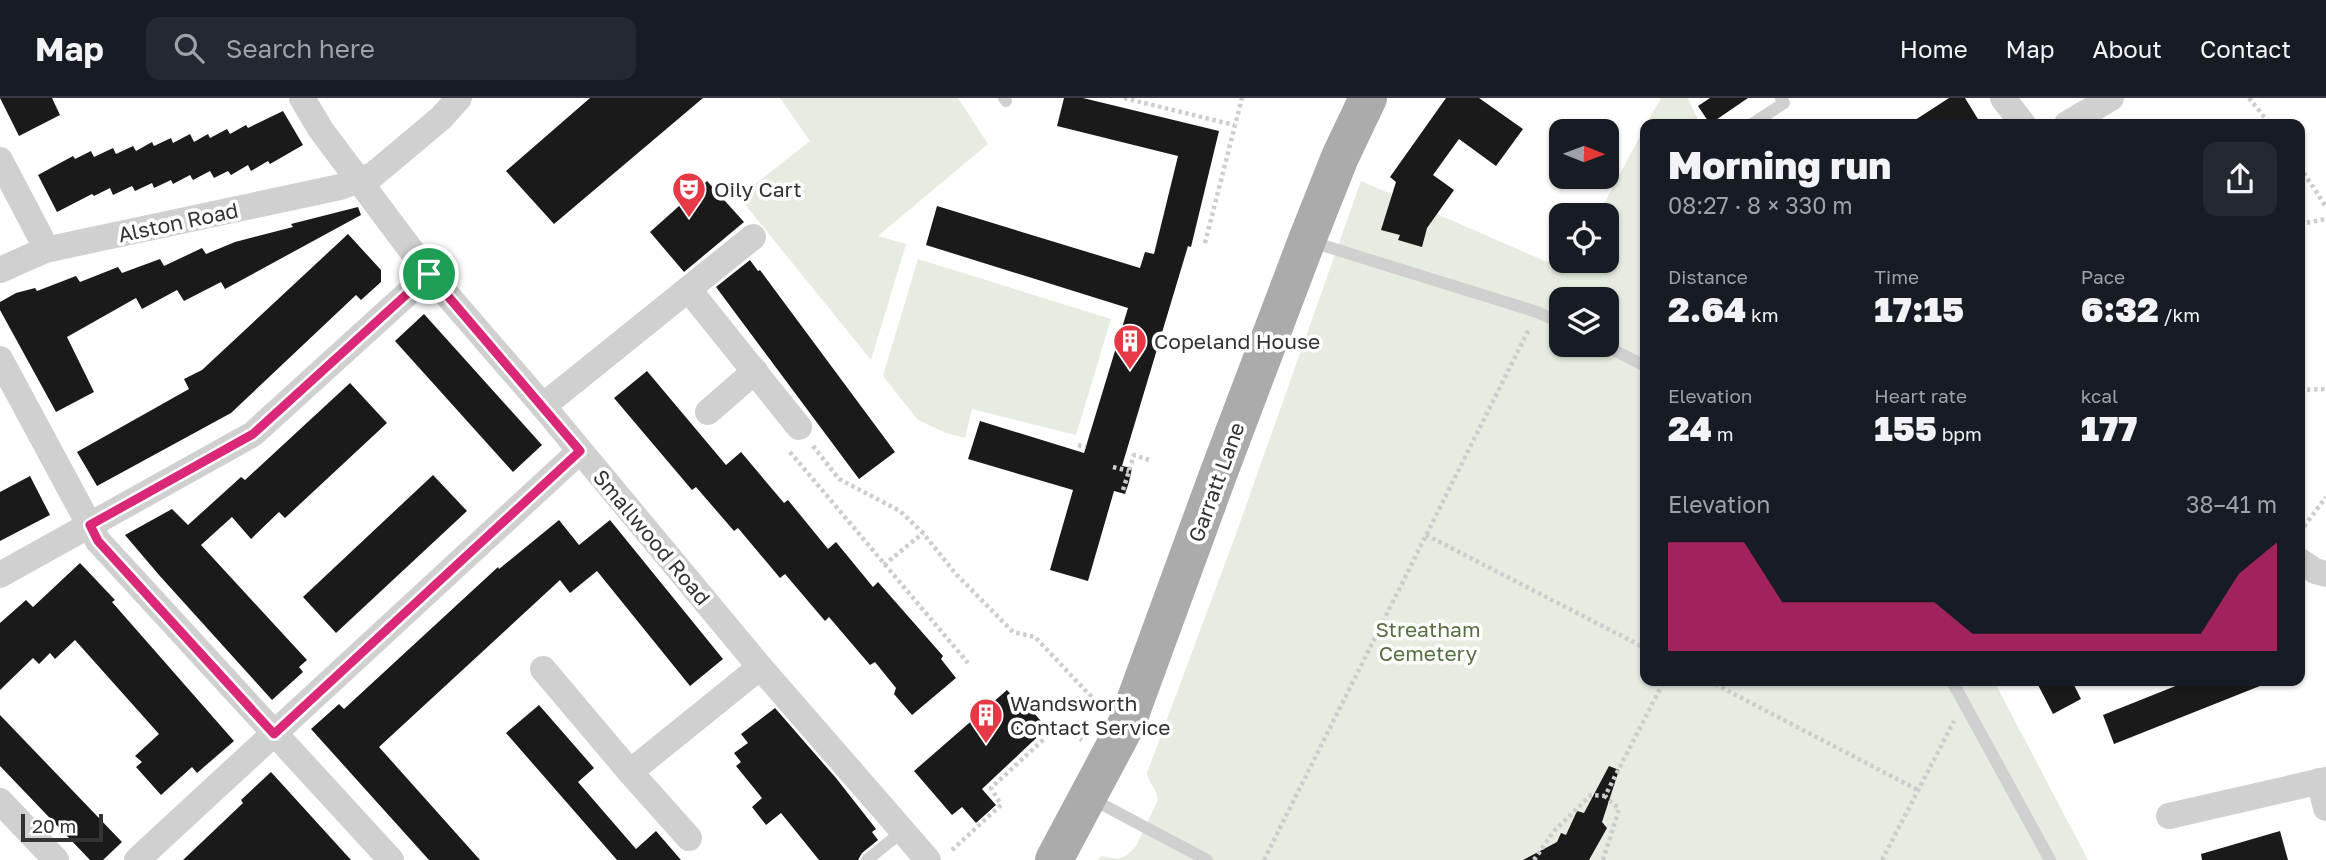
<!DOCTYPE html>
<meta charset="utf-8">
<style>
:root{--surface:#171b24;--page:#242831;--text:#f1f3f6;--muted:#9ea1a6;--line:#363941;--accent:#db2777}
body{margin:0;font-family:"Golos Text",sans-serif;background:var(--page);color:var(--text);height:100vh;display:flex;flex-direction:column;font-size:26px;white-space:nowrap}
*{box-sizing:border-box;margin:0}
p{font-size:23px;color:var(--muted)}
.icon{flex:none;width:38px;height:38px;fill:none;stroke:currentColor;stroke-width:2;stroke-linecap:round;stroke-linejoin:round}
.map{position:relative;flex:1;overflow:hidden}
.details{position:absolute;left:1640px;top:21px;width:665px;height:567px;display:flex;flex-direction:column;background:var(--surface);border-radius:14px;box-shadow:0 2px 5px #0004}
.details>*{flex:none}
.needle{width:46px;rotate:91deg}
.controls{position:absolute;left:1549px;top:21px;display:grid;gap:14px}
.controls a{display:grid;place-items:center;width:70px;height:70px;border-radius:14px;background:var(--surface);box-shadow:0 2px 5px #0004;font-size:35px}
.scale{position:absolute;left:21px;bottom:18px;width:82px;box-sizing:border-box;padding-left:7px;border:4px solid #333;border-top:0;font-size:19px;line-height:24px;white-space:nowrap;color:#333;-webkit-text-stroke:5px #fff;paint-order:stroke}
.pin{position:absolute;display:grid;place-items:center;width:60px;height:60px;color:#fff;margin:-30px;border:4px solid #fff;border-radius:50%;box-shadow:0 2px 7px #0007}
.round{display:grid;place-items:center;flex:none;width:74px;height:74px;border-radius:14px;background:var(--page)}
.overview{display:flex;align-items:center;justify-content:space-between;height:119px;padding:0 28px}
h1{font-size:38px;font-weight:800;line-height:52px}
.figures{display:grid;grid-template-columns:repeat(3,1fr);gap:10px;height:119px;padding:7px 28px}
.figures div{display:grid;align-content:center}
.figures b{font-size:35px;font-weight:800}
.figures small{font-size:19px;font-weight:400}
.figures p{font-size:19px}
.chart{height:196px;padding:14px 28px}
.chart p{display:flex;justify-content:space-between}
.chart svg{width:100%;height:126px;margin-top:7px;fill:var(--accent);opacity:.7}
header{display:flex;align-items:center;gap:42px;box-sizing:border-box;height:98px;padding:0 35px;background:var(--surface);border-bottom:2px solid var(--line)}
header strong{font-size:33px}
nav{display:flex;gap:38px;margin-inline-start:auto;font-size:24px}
.search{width:490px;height:63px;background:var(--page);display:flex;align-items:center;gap:18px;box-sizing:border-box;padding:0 24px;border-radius:14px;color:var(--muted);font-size:26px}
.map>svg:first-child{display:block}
.green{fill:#e6ecdf;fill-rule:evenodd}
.building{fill:#1a1a1a}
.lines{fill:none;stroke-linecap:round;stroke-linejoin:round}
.path{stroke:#cdcdcd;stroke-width:4.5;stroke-dasharray:3.5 3.5;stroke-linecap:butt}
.service{stroke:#d0d0d0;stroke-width:12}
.minor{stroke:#d0d0d0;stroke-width:26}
.primary{stroke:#ababab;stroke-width:38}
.route-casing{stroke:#fff;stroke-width:14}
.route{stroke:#db2777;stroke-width:9}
.labels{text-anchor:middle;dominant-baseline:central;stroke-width:7;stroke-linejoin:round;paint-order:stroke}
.poi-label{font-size:21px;fill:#333;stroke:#fff;text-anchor:start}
.street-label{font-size:21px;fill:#333;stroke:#fff}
.park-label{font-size:21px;fill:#56703f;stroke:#fff}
</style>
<header>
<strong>Map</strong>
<div class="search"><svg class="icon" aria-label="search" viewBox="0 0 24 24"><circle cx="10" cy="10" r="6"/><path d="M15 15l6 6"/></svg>Search here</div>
<nav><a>Home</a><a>Map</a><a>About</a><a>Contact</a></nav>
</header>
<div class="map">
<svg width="2326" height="762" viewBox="0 0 2326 762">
<rect width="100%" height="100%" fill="#fff"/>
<!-- green -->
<g class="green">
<path d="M 780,0 L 958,0 L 988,46 L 878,138 L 906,146 L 871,262 L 739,99 L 810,43 Z"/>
<path d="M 1661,0 L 1688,0 L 1700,26 L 1646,26 Z"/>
<path d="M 1645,29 L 1645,583 L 1994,583 L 2088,762 L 1098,762 L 1101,758 L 1118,761 L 1127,757 L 1136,748 L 1158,702 C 1157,690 1147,684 1147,675 L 1236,436 L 1361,83 L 1568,173 L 1575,163 L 1606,163 L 1606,117 L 1598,117 ZM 1561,201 L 1606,201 L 1606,247 L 1561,247 Z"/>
<path d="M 918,161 L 1111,221 L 1076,337 L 972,311 L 965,340 L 946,335 L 918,322 L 883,278 Z"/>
</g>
<!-- building -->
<g class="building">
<path d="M 0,0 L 52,0 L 60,17 L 19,38 Z"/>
<path d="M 590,0 L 703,0 L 554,126 L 506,73 Z"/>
<path d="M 1064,0 L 1083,0 L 1219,33 L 1191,149 L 1188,148 L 1122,368 L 1132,370 L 1129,384 L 1125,396 L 1114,393 L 1088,483 L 1050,472 L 1073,392 L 968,361 L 980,323 L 1084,355 L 1128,210 L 926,147 L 937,108 L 1140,170 L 1145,154 L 1154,156 L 1178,58 L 1057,28 Z"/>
<path d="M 1446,0 L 1479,0 L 1523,31 L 1496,68 L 1459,41 L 1433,77 L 1454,92 L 1427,130 L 1422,149 L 1398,142 L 1400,137 L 1381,132 L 1396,84 L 1390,79 Z"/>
<path d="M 1710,0 L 1748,0 L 1710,26 L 1698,8 Z"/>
<path d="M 1949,0 L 1965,0 L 1981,26 L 1909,26 Z"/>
<path d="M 283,13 L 303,47 L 270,66 L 268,63 L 251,73 L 248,67 L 231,77 L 228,73 L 214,80 L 210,73 L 193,82 L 190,77 L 173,86 L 171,82 L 154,90 L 152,85 L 135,93 L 132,88 L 113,97 L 110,90 L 94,98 L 92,96 L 57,114 L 38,77 L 73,58 L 75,61 L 91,53 L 94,59 L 113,50 L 116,56 L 133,48 L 136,53 L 152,44 L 154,48 L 171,40 L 173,45 L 190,36 L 194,44 L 208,36 L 210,40 L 227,31 L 230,36 L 246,27 L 248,30 Z"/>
<path d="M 707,83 L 744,124 L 684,174 L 650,134 Z"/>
<path d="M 358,109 L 361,117 L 225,191 L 221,184 L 184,203 L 177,192 L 142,211 L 136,200 L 67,239 L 94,294 L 56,314 L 0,212 L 0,204 L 16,195 L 35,190 L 37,193 L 76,178 L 80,184 L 118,169 L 122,175 L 160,161 L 164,168 L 202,150 L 206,156 L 235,144 L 293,129 L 291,126 Z"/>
<path d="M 348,136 L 381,172 L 381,184 L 361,202 L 356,197 L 231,315 L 97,388 L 77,354 L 189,291 L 184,281 L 202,272 Z"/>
<path d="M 750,162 L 758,173 L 760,172 L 895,354 L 859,381 L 716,189 Z"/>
<path d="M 424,216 L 542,347 L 513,374 L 395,243 Z"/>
<path d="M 647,273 L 726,367 L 741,354 L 784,405 L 788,402 L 828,451 L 836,444 L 873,489 L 878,484 L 943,558 L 941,561 L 956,580 L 912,617 L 894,596 L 896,590 L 875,564 L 870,567 L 829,519 L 825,523 L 785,476 L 780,480 L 738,430 L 734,433 L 696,389 L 692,392 L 614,300 Z"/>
<path d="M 350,285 L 387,325 L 285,420 L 279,414 L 251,441 L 232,419 L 201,447 L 307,562 L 299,569 L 303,574 L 272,602 L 159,477 L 125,437 L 172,411 L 188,427 L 241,379 L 245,382 Z"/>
<path d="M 433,377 L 467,413 L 336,535 L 303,499 Z"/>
<path d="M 30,378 L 50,417 L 0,443 L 0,394 Z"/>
<path d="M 559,422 L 579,447 L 610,422 L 723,561 L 690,588 L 597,473 L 570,495 L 560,482 L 379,649 L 480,762 L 429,762 L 311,631 L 339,606 L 344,611 L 498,469 L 499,471 Z"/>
<path d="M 80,465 L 115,502 L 112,504 L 234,643 L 197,675 L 192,669 L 161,697 L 136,669 L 142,664 L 135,658 L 159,636 L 75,542 L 55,561 L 50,555 L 39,566 L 33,560 L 0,592 L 0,525 L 26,502 L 33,509 Z"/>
<path d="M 2036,583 L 2072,583 L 2081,601 L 2053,616 Z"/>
<path d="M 2188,583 L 2270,584 L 2114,646 L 2103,617 Z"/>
<path d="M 1007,592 L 1023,610 L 1027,607 L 1047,630 L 982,691 L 996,707 L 976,725 L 962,709 L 952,717 L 914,673 Z"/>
<path d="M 539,607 L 594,670 L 578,684 L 636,751 L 656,733 L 681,762 L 617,762 L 506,635 Z"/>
<path d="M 775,610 L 836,680 L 876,731 L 872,734 L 878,742 L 862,755 L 858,762 L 819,762 L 781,715 L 766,727 L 752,709 L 762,700 L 736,668 L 741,664 L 734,655 L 748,645 L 741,636 Z"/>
<path d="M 0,617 L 122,744 L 103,762 L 90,762 L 0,668 Z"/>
<path d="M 1609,668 L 1619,672 L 1602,724 L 1607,730 L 1589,762 L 1523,762 L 1557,744 L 1561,735 L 1566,737 L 1577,713 L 1584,715 Z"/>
<path d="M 271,674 L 351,762 L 183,762 L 243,705 L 241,702 Z"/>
<path d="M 2280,733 L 2288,762 L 2202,762 L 2201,756 Z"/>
</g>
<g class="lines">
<!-- path -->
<g class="path">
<path d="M 1124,0 L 1234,27"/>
<path d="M 2249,0 L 2270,26"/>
<path d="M 2300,69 L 2326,109"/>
<path d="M 2300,126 L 2326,121"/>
<path d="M 1205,145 L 1242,0"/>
<path d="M 2300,292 L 2326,291"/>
<path d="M 1078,347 L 1086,349"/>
<path d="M 813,348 L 839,381 L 900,413 L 923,435 L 955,475 L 1013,534 L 1035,539 L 1100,608"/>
<path d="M 790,354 L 968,565"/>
<path d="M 1113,369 L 1129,373"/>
<path d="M 1123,392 L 1134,357 L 1149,362"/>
<path d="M 2300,434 L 2326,399"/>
<path d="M 1426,437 L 1645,550"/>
<path d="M 884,467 L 923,435"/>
<path d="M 1709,583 L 1918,692"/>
<path d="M 2088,583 L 2092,585 L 2098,583"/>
<path d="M 952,752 L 1001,707 L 991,690 L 1058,628 L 1082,642"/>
<path d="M 1264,762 L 1529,231"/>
<path d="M 1534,762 L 1554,733 L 1591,697 L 1605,698"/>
<path d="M 1603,762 L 1619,711 L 1605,698 L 1664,583"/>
<path d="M 1882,762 L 1954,623"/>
</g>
<!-- service -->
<g class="service">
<path d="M 1004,0 L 1006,3"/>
<path d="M 1752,26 L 1784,5 L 1781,0"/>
<path d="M 1312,144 L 1537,214 L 1561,225"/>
<path d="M 1604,247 L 1645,268"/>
<path d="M 1952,583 L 2050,762"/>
<path d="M 1092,701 L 1207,762"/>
<path d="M 867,762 L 903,733"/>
</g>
<!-- minor -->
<g class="minor">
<path d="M 302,0 L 321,32 L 429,176 L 543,308 L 760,569 L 928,762"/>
<path d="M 2003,0 L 2023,26"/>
<path d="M 2067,26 L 2111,0"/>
<path d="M 0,62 L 41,140 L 45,152"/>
<path d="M 0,172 L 45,152 L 340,89 L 373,77 L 441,20 L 459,0"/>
<path d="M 689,192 L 799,329"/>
<path d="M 0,261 L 98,443 L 391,762"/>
<path d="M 543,308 L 753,139"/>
<path d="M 708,314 L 755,273"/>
<path d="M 2300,463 L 2315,473 L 2326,476"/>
<path d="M 0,477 L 253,336 L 429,176"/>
<path d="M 543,571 L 630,674 L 760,569"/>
<path d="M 630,674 L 689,740"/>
<path d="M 2319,683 L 2326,710"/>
<path d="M 0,703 L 56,762"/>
<path d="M 2169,718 L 2326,682"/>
<path d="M 137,762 L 580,353"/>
</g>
<!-- primary -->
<path class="primary" d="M 1054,762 L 1127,625 L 1219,374 L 1307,142 L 1340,59 L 1368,0"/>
</g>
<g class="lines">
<!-- route casing -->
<g class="route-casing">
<path id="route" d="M 429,176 L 580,353 L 274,636 L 98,443 L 90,427 L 253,336 Z"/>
</g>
<!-- route -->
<use href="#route" class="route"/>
</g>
<!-- icons -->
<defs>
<g id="theatre-pin" transform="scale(1.75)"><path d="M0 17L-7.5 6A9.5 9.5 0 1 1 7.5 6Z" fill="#e63946" stroke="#fff"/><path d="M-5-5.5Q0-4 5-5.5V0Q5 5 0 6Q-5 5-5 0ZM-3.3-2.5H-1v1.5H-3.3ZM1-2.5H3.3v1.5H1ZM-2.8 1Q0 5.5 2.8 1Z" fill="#fff"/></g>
<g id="building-pin" transform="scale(1.75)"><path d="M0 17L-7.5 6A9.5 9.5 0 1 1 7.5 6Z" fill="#e63946" stroke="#fff"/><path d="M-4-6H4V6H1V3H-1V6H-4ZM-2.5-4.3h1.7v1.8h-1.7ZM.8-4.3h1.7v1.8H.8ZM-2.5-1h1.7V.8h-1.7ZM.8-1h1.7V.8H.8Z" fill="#fff"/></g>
</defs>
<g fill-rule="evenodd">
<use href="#theatre-pin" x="689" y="91"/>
<use href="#building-pin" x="1130" y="243"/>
<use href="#building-pin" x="986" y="617"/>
</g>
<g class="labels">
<!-- poi labels -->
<g class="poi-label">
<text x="714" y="91">Oily Cart</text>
<text x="1154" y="243">Copeland House</text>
<text x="1010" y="605">Wandsworth<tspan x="1010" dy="24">Contact Service</tspan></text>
</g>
<!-- street labels -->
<g class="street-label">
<text transform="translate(178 124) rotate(-12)">Alston Road</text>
<text transform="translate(1216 384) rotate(-70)">Garratt Lane</text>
<text transform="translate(652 439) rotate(50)">Smallwood Road</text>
</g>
<!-- park labels -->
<g class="park-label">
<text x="1428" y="531">Streatham<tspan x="1428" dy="24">Cemetery</tspan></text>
</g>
</g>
</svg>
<div class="controls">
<a><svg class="needle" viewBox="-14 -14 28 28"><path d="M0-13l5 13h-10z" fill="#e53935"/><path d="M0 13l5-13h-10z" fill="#9ea1a6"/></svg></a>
<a><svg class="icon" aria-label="locate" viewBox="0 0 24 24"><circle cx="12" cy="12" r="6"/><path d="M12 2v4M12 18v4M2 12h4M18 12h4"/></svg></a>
<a><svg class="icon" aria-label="layers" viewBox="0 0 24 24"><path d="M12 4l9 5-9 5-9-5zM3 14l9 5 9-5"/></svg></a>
</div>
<div class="scale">20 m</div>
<div class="pin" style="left:429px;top:176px;background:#1e9e55"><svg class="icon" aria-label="arrive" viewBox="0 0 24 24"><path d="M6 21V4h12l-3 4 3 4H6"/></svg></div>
<section class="details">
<div class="overview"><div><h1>Morning run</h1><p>08:27 · 8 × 330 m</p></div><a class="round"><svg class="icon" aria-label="share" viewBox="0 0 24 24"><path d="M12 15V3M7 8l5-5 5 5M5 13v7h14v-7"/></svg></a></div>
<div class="figures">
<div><p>Distance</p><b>2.64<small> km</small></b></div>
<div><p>Time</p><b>17:15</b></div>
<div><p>Pace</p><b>6:32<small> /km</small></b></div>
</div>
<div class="figures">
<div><p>Elevation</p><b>24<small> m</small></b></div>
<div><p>Heart rate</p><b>155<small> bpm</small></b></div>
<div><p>kcal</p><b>177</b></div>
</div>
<div class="chart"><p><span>Elevation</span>38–41 m</p>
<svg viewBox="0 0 160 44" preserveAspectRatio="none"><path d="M0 44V6L10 6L20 6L30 27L40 27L50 27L60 27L70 27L80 38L90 38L100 38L110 38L120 38L130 38L140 38L150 17L160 6V44z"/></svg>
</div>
</section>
</div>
